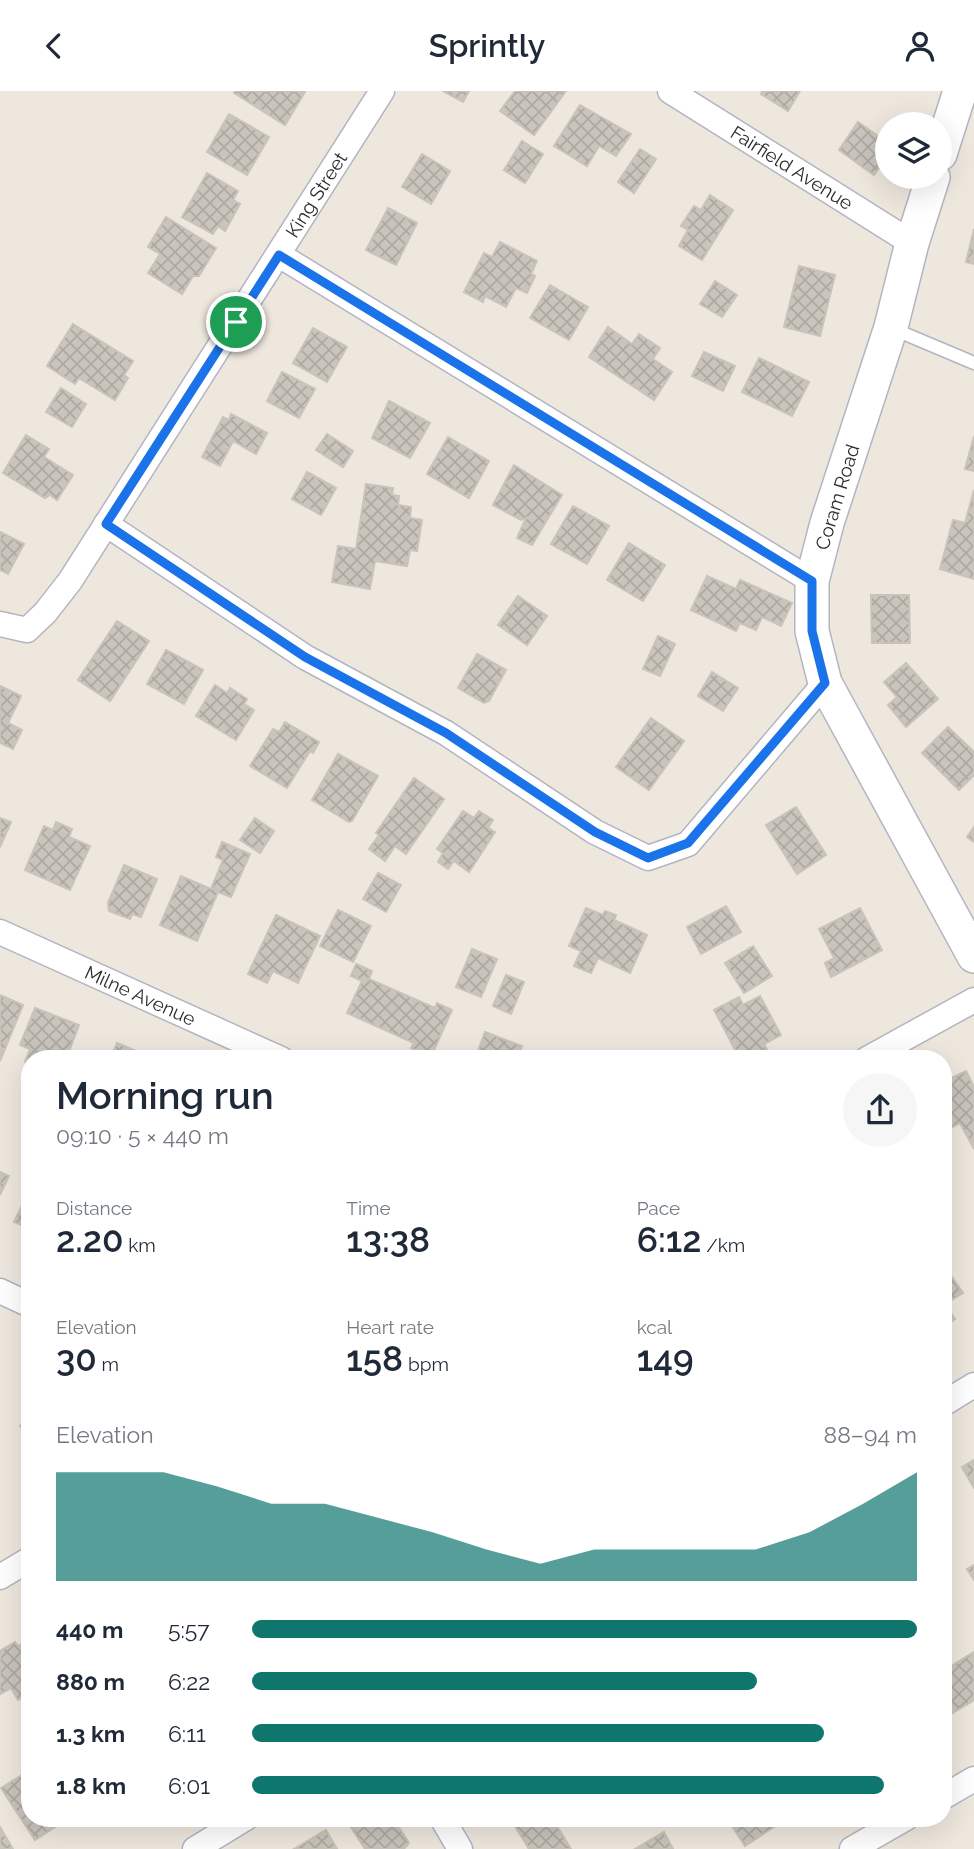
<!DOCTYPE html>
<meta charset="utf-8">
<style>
:root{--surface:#fff;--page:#f6f6f7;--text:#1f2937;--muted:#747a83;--accent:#0f766e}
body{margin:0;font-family:Raleway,sans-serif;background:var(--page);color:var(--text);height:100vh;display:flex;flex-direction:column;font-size:26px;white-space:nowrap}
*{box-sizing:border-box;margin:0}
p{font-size:23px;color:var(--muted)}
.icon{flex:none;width:38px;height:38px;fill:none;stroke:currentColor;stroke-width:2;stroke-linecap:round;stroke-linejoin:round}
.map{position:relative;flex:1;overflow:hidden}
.panel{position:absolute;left:21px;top:959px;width:931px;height:777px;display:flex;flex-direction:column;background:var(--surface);border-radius:28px;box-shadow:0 7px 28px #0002}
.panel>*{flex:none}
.fabs{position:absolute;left:875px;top:21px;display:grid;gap:14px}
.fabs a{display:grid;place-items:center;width:77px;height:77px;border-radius:50%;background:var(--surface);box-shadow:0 7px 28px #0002;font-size:35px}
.pin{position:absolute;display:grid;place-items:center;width:60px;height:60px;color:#fff;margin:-30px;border:4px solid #fff;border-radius:50%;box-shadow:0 2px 7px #0007}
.round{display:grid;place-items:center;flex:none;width:74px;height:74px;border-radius:37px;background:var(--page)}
.overview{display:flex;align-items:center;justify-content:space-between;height:119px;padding:0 35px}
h1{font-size:38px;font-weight:600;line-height:52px}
.stats{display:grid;grid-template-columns:repeat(3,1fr);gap:10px;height:119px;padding:7px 35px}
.stats div{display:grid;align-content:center}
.stats b{font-size:35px;font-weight:600}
.stats small{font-size:19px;font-weight:400}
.stats p{font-size:19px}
.chart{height:196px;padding:14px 35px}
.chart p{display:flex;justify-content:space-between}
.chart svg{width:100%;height:126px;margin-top:7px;fill:var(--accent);opacity:.7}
ul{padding:0 35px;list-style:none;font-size:23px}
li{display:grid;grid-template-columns:112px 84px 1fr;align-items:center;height:52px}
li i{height:18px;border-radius:9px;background:var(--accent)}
header{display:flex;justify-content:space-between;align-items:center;height:91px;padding:0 35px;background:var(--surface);font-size:32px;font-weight:600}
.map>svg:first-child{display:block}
.building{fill:url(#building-cross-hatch);stroke:#cac3b8;stroke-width:2}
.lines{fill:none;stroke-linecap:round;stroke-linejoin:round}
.lane-casing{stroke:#b2b5c0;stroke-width:15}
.street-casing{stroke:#b2b5c0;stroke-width:27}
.secondary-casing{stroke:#b2b5c0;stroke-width:36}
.lane{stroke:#fff;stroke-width:12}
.street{stroke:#fff;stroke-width:24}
.secondary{stroke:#fff;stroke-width:33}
.route-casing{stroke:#fff;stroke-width:14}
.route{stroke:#1a73e8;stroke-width:9}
.labels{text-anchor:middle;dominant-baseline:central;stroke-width:5;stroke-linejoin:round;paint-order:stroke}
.street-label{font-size:19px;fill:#2c2c2c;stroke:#fff}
</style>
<header><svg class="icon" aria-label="back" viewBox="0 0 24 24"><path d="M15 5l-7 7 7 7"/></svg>Sprintly<svg class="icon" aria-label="person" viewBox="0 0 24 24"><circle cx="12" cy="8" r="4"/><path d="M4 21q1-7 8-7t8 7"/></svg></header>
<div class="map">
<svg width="974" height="1758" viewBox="0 0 974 1758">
<defs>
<pattern id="building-cross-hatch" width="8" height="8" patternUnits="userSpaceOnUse" patternTransform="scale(1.75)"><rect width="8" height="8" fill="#c9c5bd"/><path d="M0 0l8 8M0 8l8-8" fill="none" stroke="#ada9a3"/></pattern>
</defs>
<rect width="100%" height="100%" fill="#eee7de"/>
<!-- building -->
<g class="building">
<path d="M 235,0 L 303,0 L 305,1 L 285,34 L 234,2 Z"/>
<path d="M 443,0 L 469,0 L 463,11 Z"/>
<path d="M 515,0 L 566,0 L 534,44 L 500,20 Z"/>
<path d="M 762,0 L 800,0 L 788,20 L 761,3 Z"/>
<path d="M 580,14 L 631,43 L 616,65 L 599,55 L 587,75 L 554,55 Z"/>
<path d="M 229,23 L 269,46 L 247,84 L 207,61 Z"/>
<path d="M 858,31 L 887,51 L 887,65 L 874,84 L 839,59 Z"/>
<path d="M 522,50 L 543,63 L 525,92 L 504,79 Z"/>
<path d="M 640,58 L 656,68 L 634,102 L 618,91 Z"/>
<path d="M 422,63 L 450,80 L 431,113 L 402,96 Z"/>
<path d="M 207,82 L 238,100 L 233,109 L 240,113 L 225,140 L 218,135 L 213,143 L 182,126 Z"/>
<path d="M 710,104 L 733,119 L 702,169 L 679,155 L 688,139 L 681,135 L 694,115 L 701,119 Z"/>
<path d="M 388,117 L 417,132 L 396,174 L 366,159 Z"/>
<path d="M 166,126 L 216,157 L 199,185 L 193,185 L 182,203 L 148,182 L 160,163 L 148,156 Z"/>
<path d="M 974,138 L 974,173 L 966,171 Z"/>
<path d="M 500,151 L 537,170 L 531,183 L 535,185 L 527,202 L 516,197 L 506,216 L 485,205 L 483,211 L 464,201 L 484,162 L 492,166 Z"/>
<path d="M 799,175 L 835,184 L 820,245 L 784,236 Z"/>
<path d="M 715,190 L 737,204 L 722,226 L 700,213 Z"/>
<path d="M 550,194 L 588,216 L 569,249 L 530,227 Z"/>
<path d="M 73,233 L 133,270 L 124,284 L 128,287 L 115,309 L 79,287 L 75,293 L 47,275 Z"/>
<path d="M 608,236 L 632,253 L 639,243 L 660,257 L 653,268 L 672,281 L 654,309 L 589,266 Z"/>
<path d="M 313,237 L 347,256 L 327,291 L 293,272 Z"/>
<path d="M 704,261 L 735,275 L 723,300 L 692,285 Z"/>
<path d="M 759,267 L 809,291 L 792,325 L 742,301 Z"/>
<path d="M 282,281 L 315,298 L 299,327 L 267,310 Z"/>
<path d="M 61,297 L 86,313 L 72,336 L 46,321 Z"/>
<path d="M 389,310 L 430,332 L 410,367 L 372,347 Z"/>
<path d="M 231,323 L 267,342 L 256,363 L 233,350 L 220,375 L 202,366 L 223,326 L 229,329 Z"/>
<path d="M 327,343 L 353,360 L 343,376 L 316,359 Z"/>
<path d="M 26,344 L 49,358 L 44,366 L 73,384 L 57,409 L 50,404 L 45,407 L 3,382 Z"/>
<path d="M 974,345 L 974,380 L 965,378 Z"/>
<path d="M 448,346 L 489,370 L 469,407 L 427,383 Z"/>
<path d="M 514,374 L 562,404 L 532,454 L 517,447 L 526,427 L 521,429 L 493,414 Z"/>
<path d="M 307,381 L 336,397 L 321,424 L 292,408 Z"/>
<path d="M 366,393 L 393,397 L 392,404 L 399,405 L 398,414 L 411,416 L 410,427 L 422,429 L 417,460 L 410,459 L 407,475 L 375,470 L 370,498 L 332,491 L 338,455 L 356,458 Z"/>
<path d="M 974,399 L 974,488 L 940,478 L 953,429 L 965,432 Z"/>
<path d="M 573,415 L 609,435 L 587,473 L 551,453 Z"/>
<path d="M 0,441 L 24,453 L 8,483 L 0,479 Z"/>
<path d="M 629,452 L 665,474 L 643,510 L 607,489 Z"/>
<path d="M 707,485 L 736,498 L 740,489 L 792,512 L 781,535 L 762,526 L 756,539 L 740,532 L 736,540 L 691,519 Z"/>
<path d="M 871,504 L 909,504 L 910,552 L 872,552 Z"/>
<path d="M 518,505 L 547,525 L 527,554 L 498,534 Z"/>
<path d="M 117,530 L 149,550 L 110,610 L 78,589 Z"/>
<path d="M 658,545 L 675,553 L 660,585 L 643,578 Z"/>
<path d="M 166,559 L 203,579 L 184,613 L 147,593 Z"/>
<path d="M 477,563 L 506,579 L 489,610 L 484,612 L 458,597 Z"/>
<path d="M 906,572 L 938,608 L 906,636 L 888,614 L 897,606 L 884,591 Z"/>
<path d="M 712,581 L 738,597 L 723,620 L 698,605 Z"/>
<path d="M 215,594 L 227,602 L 230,597 L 247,608 L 244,613 L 254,619 L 236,649 L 196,625 Z"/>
<path d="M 0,595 L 21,605 L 8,632 L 22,639 L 13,658 L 0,652 Z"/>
<path d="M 651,627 L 684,650 L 649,699 L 616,676 Z"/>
<path d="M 285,631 L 319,651 L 313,662 L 310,660 L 287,697 L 250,675 L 273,638 L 279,641 Z"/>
<path d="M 948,636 L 974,661 L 974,684 L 959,699 L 922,662 Z"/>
<path d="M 338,663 L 378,685 L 352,730 L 349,731 L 312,709 Z"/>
<path d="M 414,687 L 444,708 L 406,763 L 395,755 L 385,770 L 369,758 L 379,744 L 376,742 Z"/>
<path d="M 796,716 L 826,764 L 797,783 L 766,734 Z"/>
<path d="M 463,720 L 474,727 L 479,720 L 493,729 L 488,737 L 495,741 L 469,781 L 454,770 L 448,778 L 438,771 L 443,762 L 437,758 Z"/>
<path d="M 0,727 L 11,731 L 0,756 Z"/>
<path d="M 255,727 L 274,740 L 260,762 L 240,749 Z"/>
<path d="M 56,731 L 72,738 L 69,746 L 90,755 L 70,799 L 25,779 L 44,735 L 53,739 Z"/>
<path d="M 974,736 L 974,751 L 967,746 Z"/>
<path d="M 222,751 L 250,763 L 231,806 L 218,801 L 197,850 L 160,834 L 181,785 L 211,798 L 223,769 L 216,766 Z"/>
<path d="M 124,774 L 157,788 L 141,826 L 132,823 L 130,828 L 109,820 L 108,812 Z"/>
<path d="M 378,782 L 401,794 L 386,821 L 363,808 Z"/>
<path d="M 726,815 L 741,841 L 701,863 L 687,836 Z"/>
<path d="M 586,817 L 603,824 L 605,820 L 616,824 L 614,829 L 647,844 L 630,882 L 598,867 L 591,882 L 574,875 L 581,860 L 569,855 Z"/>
<path d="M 860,817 L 882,859 L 831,886 L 825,872 L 834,867 L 819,838 Z"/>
<path d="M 338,819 L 371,835 L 353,871 L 320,855 Z"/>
<path d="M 276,824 L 320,845 L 298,892 L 273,880 L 267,892 L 248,883 Z"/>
<path d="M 753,855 L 772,885 L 744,902 L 725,872 Z"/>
<path d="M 472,858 L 497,868 L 481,906 L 456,896 Z"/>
<path d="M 356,873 L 372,880 L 369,888 L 435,917 L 437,912 L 452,919 L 431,966 L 411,957 L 414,952 L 347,922 L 362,890 L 351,885 Z"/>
<path d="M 506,884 L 524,891 L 511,923 L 493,915 Z"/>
<path d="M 0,904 L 23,914 L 0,970 Z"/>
<path d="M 760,905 L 781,944 L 764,953 L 767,958 L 748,968 L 740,968 L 714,919 L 739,906 L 743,914 Z"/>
<path d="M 35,917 L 79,934 L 66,968 L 30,968 L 30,973 L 25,971 L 30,958 L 20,954 Z"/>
<path d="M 485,941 L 522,955 L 517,968 L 475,968 Z"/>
<path d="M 117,952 L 146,964 L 145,968 L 110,968 Z"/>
<path d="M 966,980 L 974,996 L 974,1058 L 960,1032 L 943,1041 L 943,991 Z"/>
<path d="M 0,1081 L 9,1085 L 0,1104 Z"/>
<path d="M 30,1098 L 30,1138 L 14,1131 Z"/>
<path d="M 943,1173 L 963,1202 L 945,1213 L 955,1228 L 943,1236 Z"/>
<path d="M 30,1328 L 30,1348 L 20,1335 Z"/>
<path d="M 974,1369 L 974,1397 L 962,1376 Z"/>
<path d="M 974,1474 L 974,1489 L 967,1478 Z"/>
<path d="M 30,1548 L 30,1602 L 18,1609 L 11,1597 L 0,1603 L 0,1560 L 15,1551 L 18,1555 Z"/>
<path d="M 974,1561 L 974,1609 L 946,1626 L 943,1621 L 943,1580 Z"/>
<path d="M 30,1679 L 30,1727 L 61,1727 L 63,1731 L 35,1749 L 1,1697 Z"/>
<path d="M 345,1727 L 393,1727 L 409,1752 L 404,1758 L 365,1758 Z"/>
<path d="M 510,1727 L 552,1727 L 571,1758 L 529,1758 Z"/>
<path d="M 727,1727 L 773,1727 L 777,1734 L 745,1755 Z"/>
<path d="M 0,1736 L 13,1758 L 0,1758 Z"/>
<path d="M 326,1739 L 337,1758 L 294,1758 Z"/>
<path d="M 664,1741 L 673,1758 L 635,1758 Z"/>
</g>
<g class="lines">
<!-- lane casing -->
<g class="lane-casing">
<path id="lane" d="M 891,237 L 974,272"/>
</g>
<!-- street casing -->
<g class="street-casing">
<g id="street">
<path id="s1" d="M 670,0 L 912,152"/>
<path d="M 279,164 L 812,490"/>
<path d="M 106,433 L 305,566 L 446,642 L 595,741 L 648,767 L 688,753 L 825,592"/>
<path id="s2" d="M 0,533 L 27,539 L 45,522 L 70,490 L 382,0"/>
<path id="s3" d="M 0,841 L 281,968"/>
<path d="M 867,968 L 974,909"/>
<path d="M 0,1200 L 30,1214"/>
<path d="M 943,1313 L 974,1294"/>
<path d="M 0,1486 L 30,1468"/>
<path d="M 943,1706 L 974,1688"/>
<path d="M 442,1727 L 460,1758"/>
<path d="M 195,1758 L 246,1727"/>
<path d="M 852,1758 L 906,1727"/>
</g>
</g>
<!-- secondary casing -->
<g class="secondary-casing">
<g id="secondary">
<path d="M 940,63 L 960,0"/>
<path d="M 933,86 L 912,152 L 891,236 L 827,432 L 812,490 L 812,540 L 825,592 L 974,865"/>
</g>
</g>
<!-- lane -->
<use href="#lane" class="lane"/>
<!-- street -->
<use href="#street" class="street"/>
<!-- secondary -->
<use href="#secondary" class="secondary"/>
</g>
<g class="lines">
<!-- route casing -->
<g class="route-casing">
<path id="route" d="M 279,164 L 812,490 L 812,540 L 825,592 L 688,752 L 648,767 L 595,741 L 446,642 L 305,566 L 106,433 Z"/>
</g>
<!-- route -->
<use href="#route" class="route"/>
</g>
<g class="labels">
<!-- street labels -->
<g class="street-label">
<text stroke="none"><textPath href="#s1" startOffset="144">Fairfield Avenue</textPath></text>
<text stroke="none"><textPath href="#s2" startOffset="551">King Street</textPath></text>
<text transform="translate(837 406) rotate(-73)">Coram Road</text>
<text stroke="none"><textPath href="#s3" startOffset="154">Milne Avenue</textPath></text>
</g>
</g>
</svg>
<div class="fabs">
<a><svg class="icon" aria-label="layers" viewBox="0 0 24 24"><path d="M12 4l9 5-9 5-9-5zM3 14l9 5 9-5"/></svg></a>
</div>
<div class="pin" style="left:236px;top:231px;background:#1e9e55"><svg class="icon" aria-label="arrive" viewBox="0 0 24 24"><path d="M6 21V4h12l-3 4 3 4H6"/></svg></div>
<section class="panel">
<div class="overview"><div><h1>Morning run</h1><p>09:10 · 5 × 440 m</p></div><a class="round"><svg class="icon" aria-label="share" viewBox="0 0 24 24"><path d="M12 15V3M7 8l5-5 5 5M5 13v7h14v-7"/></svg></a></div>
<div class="stats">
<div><p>Distance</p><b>2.20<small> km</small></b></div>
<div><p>Time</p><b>13:38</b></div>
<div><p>Pace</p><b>6:12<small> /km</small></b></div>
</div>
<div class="stats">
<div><p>Elevation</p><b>30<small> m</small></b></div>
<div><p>Heart rate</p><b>158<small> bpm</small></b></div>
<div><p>kcal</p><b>149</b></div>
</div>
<div class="chart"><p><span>Elevation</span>88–94 m</p>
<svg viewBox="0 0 160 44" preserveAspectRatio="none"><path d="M0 44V6L10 6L20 6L30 11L40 17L50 17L60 22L70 27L80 33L90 38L100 33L110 33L120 33L130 33L140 27L150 17L160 6V44z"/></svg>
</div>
<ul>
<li><b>440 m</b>5:57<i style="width:100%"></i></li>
<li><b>880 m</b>6:22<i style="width:76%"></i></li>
<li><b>1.3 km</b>6:11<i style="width:86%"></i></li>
<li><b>1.8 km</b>6:01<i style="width:95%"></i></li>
</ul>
</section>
</div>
